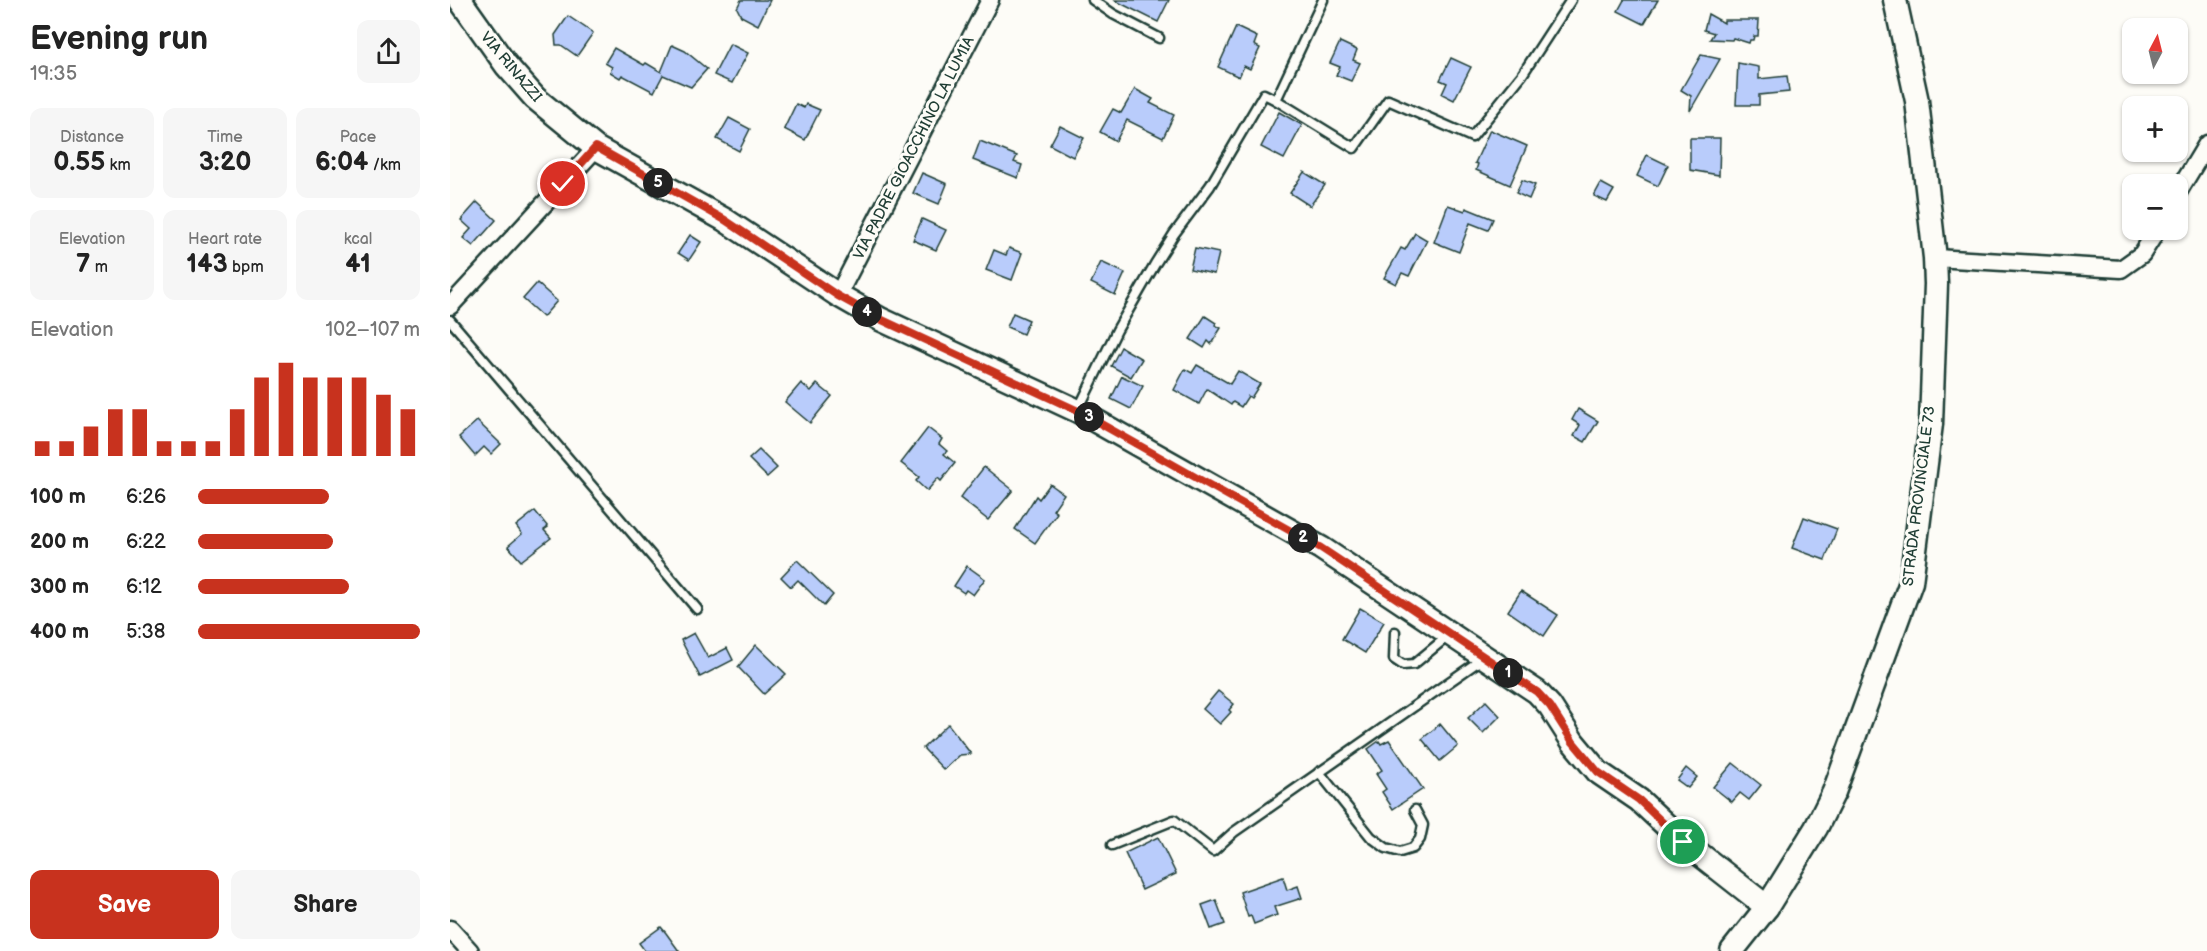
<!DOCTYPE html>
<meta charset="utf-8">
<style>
:root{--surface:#fff;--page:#f6f6f6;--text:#222;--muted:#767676;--accent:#c8321e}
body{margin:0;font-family:"Balsamiq Sans",sans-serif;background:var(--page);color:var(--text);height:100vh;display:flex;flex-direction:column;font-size:22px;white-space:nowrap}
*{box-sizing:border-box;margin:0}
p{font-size:20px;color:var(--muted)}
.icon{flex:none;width:33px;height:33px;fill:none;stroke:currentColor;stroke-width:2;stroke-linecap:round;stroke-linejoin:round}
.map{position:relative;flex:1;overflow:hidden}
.side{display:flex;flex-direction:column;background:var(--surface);width:450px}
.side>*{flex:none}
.needle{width:39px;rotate:7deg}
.controls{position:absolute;left:1672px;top:18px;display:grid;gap:12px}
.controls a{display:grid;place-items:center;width:66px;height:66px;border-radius:12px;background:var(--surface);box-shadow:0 2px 4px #0004;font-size:30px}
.pin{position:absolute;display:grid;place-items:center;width:51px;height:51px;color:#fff;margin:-26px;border:3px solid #fff;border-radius:50%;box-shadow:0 2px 6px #0007}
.km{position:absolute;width:30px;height:30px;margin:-15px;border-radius:50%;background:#222;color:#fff;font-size:16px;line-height:30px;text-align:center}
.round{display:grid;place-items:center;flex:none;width:63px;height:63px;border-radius:12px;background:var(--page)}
.summary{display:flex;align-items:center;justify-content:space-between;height:102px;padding:0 30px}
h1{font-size:33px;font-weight:800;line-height:45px}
.figures{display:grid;grid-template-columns:repeat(3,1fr);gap:9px;height:102px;padding:6px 30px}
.figures div{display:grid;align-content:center;border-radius:12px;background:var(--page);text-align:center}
.figures b{font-size:26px;font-weight:800}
.figures small{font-size:16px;font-weight:400}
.figures p{font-size:16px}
.chart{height:168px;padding:12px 30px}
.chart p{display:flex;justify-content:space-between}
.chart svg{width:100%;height:108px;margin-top:6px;stroke:var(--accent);stroke-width:6}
.action{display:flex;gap:12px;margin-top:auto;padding:12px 30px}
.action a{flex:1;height:69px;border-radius:12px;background:var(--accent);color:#fff;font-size:24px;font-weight:800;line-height:69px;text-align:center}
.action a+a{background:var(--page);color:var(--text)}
ul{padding:0 30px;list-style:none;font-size:20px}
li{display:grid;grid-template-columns:96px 72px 1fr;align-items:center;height:45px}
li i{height:15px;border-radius:8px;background:var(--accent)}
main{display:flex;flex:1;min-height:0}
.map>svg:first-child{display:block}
.building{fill:#b9ccfb;stroke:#1f3d34;stroke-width:1.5}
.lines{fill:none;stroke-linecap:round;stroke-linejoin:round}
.lane-casing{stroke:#1f3d34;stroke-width:13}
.street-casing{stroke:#1f3d34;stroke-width:21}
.secondary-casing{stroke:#1f3d34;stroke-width:27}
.lane{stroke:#fdfcf7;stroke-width:8}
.street{stroke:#fdfcf7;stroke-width:16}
.secondary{stroke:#fdfcf7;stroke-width:22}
.route-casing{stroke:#fff;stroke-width:12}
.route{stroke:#c8321e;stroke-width:8}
.labels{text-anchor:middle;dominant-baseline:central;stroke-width:6;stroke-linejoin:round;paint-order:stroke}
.street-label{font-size:15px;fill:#1f3d34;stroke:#fdfcf7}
</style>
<main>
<section class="side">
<div class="summary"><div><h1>Evening run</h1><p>19:35</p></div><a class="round"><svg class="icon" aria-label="share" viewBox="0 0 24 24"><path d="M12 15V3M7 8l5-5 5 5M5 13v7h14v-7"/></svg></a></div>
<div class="figures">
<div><p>Distance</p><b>0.55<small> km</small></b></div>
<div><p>Time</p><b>3:20</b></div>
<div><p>Pace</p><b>6:04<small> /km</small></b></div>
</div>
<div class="figures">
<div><p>Elevation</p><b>7<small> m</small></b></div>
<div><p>Heart rate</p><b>143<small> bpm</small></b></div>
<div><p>kcal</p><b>41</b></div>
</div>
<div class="chart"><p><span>Elevation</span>102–107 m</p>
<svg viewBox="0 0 160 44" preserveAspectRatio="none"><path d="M5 44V38M15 44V38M25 44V32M35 44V25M45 44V25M55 44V38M65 44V38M75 44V38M85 44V25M95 44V12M105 44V6M115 44V12M125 44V12M135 44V12M145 44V19M155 44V25"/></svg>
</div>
<ul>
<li><b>100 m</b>6:26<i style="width:59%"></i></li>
<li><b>200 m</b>6:22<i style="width:61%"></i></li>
<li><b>300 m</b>6:12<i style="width:68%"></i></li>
<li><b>400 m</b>5:38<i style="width:100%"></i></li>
</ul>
<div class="action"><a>Save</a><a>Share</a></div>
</section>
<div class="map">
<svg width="1757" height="951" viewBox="0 0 1757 951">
<rect width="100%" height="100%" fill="#fdfcf7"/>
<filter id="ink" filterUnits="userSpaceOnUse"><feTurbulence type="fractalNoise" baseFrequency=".0167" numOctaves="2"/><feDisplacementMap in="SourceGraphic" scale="12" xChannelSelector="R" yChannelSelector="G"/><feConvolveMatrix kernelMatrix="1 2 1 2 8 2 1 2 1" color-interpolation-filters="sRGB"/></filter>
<g filter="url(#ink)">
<!-- building -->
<g class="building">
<path d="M 291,0 L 320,0 L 308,25 L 291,16 L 287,8 Z"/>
<path d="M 664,0 L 719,0 L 708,22 Z"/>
<path d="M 1174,0 L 1208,0 L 1194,24 L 1168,11 Z"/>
<path d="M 1258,14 L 1274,23 L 1274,20 L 1309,20 L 1308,36 L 1304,36 L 1303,40 L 1300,40 L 1299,43 L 1283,38 L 1282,40 L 1260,39 L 1264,33 L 1254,30 Z"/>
<path d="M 118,16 L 143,33 L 127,56 L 111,45 L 106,45 L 105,35 Z"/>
<path d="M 786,27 L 807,37 L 804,45 L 810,48 L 800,69 L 794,66 L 789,77 L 768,67 Z"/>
<path d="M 890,42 L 907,50 L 903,60 L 910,63 L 901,81 L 886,75 L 890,67 L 880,63 Z"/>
<path d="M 280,44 L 298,53 L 282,83 L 264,75 Z"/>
<path d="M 222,45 L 235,51 L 257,69 L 241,87 L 213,75 L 204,92 L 172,75 L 170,78 L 160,72 L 162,67 L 155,63 L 164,48 L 194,65 L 196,63 L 211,72 Z"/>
<path d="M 1251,55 L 1270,59 L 1240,111 L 1241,96 L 1231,90 Z"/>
<path d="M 1001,58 L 1021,67 L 1004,100 L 992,94 L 997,83 L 990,80 Z"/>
<path d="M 1288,63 L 1309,67 L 1309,79 L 1337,76 L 1339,92 L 1309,95 L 1309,105 L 1286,105 Z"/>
<path d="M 685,89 L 703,99 L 700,103 L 724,115 L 713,138 L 677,120 L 666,141 L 650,132 L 663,109 L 671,113 Z"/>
<path d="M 346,104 L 354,108 L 356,104 L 370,110 L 355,140 L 334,129 Z"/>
<path d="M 829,112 L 852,125 L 834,159 L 811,147 Z"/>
<path d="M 279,118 L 300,129 L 289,151 L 267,139 Z"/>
<path d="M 610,126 L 634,138 L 623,157 L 600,145 Z"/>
<path d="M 1040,130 L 1077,146 L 1060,185 L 1026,170 L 1028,164 L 1025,163 Z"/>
<path d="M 1240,138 L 1270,138 L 1269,175 L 1240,170 Z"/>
<path d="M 530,141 L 567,156 L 564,162 L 572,165 L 568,178 L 523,160 Z"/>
<path d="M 1197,155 L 1218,165 L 1208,186 L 1187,176 Z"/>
<path d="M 854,172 L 875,185 L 860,206 L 840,193 Z"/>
<path d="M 472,173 L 497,184 L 489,204 L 463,193 Z"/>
<path d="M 1072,180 L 1085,185 L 1079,199 L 1066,193 Z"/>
<path d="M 1151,183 L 1164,190 L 1157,202 L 1144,196 Z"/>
<path d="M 27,202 L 46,220 L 23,246 L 13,238 L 21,229 L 11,220 Z"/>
<path d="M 998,205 L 1015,211 L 1016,208 L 1043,219 L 1038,230 L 1020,223 L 1009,252 L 984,242 Z"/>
<path d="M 472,219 L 496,230 L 486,250 L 463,240 Z"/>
<path d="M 965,233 L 977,240 L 959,276 L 952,273 L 946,284 L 934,278 L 951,248 L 955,250 Z"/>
<path d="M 240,235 L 251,242 L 239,260 L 228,253 Z"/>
<path d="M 559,248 L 572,253 L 562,280 L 536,270 L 544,250 L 556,255 Z"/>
<path d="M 745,248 L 769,253 L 764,274 L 740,269 Z"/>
<path d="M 651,262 L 675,273 L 665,295 L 641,283 Z"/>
<path d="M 87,283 L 107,301 L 93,317 L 73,299 Z"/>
<path d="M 563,313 L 579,320 L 573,334 L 557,327 Z"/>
<path d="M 755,316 L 766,323 L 765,325 L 771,328 L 761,344 L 758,341 L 754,348 L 740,339 Z"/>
<path d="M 671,347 L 692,359 L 681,377 L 661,366 Z"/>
<path d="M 747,365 L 780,384 L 788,371 L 810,384 L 801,398 L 798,396 L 791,407 L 783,402 L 781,405 L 757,389 L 749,404 L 724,390 L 735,369 L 742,373 Z"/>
<path d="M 672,376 L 693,386 L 681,409 L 661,399 Z"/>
<path d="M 351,383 L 361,391 L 367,384 L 382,396 L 360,423 L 335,402 Z"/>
<path d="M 1128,409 L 1148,421 L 1135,442 L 1124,436 L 1130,425 L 1122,420 Z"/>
<path d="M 27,421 L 51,444 L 41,454 L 34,447 L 25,456 L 9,437 Z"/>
<path d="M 478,428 L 492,439 L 489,444 L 497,451 L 494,454 L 505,463 L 491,481 L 488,478 L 477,491 L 466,481 L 469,477 L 451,463 Z"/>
<path d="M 309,450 L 327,468 L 317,477 L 299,459 Z"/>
<path d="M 534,467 L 563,490 L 538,520 L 510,498 Z"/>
<path d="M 600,484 L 614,494 L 603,510 L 607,513 L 585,543 L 565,529 L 586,496 L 589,499 Z"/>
<path d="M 85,511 L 98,527 L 94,530 L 101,538 L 71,561 L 58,546 L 72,534 L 66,526 Z"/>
<path d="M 1354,517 L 1387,529 L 1375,560 L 1342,548 Z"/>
<path d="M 347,560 L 383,595 L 374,606 L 348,580 L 341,587 L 331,577 Z"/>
<path d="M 517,566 L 535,579 L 523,595 L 516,590 L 514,593 L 504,586 Z"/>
<path d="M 1071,591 L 1108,615 L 1094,636 L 1058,611 Z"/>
<path d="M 910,608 L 934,622 L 915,653 L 892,639 Z"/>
<path d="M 244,633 L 258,658 L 277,648 L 283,660 L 250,677 L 231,640 Z"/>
<path d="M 306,645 L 336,674 L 314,694 L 288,667 Z"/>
<path d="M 768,691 L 784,704 L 779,710 L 781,712 L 770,724 L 753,709 Z"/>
<path d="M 1036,701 L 1050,716 L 1033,733 L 1018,718 Z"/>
<path d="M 498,724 L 521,754 L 510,755 L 494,770 L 473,748 Z"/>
<path d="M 990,724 L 1008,746 L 990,761 L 972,739 Z"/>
<path d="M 939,740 L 973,789 L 943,809 L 932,792 L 936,789 L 926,774 L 932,770 L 918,749 L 929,741 L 931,744 Z"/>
<path d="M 1283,763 L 1311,785 L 1299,800 L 1290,793 L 1282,802 L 1263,787 Z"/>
<path d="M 1236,768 L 1247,777 L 1238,788 L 1227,780 Z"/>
<path d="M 708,837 L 726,874 L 692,890 L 675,853 Z"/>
<path d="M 833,877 L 837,890 L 848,886 L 852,898 L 824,907 L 827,915 L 804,924 L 801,916 L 798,917 L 790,892 Z"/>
<path d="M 766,900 L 775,924 L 761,929 L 752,905 Z"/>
<path d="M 211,927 L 216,933 L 229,951 L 195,951 L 189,943 Z"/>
</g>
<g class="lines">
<!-- lane casing -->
<g class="lane-casing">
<g id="lane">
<path d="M 643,0 L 663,14 L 709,38"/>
<path d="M 826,100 L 873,0"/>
<path d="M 0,320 L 247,609"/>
<path d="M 628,410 L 667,330 L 705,264 L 724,234 L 760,186 L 814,94 L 826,100 L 904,148 L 938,100 L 1022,137 L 1072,75 L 1121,0"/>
<path d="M 945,632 L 944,659 L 953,665 L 964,664 L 998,636"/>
<path d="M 869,772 L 921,837 L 936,848 L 950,852 L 963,848 L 970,839 L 973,825 L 965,810"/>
<path d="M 662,845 L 724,820 L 763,851 L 784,832 L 1032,659"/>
</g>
</g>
<!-- street casing -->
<g class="street-casing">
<g id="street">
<path d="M 1728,192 L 1757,144"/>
<path d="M 1485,258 L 1671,269 L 1692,254 L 1707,230"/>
<path d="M 388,295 L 540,0"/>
<path d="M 0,306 L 146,148"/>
<path d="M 0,929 L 20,951"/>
</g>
</g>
<!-- secondary casing -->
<g class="secondary-casing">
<g id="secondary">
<path d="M 10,0 L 56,65 L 85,98 L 146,148 L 275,220 L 388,295 L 430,319 L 628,411 L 871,548 L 1087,692 L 1100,706 L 1123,742 L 1148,772 L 1189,800 L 1233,841 L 1317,907"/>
<path d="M 1282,951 L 1317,907 L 1366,828 L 1384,792 L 1461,582 L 1481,424 L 1486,284 L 1485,258 L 1467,101 L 1445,0"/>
</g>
</g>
<!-- lane -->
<use href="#lane" class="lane"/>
<!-- street -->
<use href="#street" class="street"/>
<!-- secondary -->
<use href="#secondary" class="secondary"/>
</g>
</g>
<g class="lines" filter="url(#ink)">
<!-- route casing -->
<g class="route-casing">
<path id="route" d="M 113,184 L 146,147 L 275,220 L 388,296 L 430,319 L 628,411 L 871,548 L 1087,692 L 1100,706 L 1123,742 L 1148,772 L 1189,800 L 1233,842"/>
</g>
<!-- route -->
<use href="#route" class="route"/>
</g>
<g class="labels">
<!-- street labels -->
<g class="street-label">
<text transform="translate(61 67) rotate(50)">VIA RINAZZI</text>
<text transform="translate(464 148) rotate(-63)">VIA PADRE GIOACCHINO LA LUMIA</text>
<text transform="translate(1469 496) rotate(-83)">STRADA PROVINCIALE 73</text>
</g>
</g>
</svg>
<div class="controls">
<a><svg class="needle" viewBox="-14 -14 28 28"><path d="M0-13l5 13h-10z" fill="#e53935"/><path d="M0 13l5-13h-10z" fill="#767676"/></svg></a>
<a>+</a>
<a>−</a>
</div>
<div class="pin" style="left:1233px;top:842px;background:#1e9e55"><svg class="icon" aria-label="arrive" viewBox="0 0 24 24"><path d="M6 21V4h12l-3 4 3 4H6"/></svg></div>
<div class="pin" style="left:113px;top:184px;background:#d93025"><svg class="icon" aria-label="check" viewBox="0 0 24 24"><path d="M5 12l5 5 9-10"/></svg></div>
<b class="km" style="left:1058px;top:673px">1</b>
<b class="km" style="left:853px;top:538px">2</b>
<b class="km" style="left:639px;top:417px">3</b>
<b class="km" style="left:417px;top:312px">4</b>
<b class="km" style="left:208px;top:183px">5</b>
</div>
</main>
